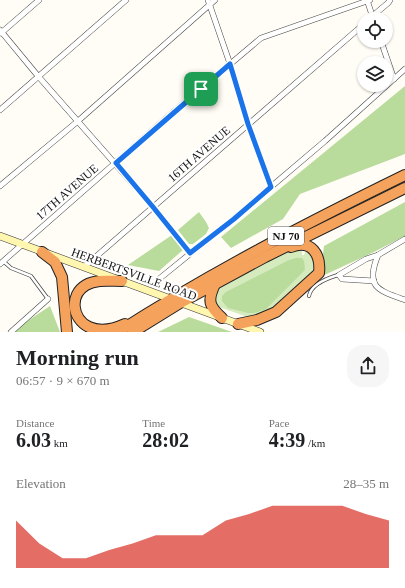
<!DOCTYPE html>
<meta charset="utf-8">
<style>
:root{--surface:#fff;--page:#f6f6f6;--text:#202124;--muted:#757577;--accent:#d93025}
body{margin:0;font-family:"Times New Roman",serif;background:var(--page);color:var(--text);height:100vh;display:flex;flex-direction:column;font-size:15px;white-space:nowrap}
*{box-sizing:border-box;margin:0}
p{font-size:13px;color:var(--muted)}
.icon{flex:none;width:22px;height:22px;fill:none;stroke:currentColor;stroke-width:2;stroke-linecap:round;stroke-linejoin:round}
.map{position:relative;height:332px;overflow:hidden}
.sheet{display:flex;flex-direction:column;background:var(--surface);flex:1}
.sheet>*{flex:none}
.tools{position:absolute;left:357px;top:12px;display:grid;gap:8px}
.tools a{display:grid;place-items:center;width:36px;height:36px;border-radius:50%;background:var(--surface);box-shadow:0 1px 3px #0004;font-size:20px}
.pin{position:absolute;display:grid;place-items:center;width:34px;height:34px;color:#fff;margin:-17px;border-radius:8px;box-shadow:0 2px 6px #0006}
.round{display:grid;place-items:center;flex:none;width:42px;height:42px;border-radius:16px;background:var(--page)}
.summary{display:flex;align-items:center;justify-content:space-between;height:68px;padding:0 16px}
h1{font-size:22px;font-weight:800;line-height:30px}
.figures{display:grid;grid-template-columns:repeat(3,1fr);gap:6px;height:68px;padding:4px 16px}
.figures div{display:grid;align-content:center}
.figures b{font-size:20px;font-weight:800}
.figures small{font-size:11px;font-weight:400}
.figures p{font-size:11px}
.chart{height:112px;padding:8px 16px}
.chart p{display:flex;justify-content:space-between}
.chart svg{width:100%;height:72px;margin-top:4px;fill:var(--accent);opacity:.7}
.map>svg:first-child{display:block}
.green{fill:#d5ebbd;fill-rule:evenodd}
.forest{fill:#b9dc9c}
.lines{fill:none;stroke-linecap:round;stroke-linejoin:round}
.lane-casing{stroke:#444;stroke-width:4}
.street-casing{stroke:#444;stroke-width:6}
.secondary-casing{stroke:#333;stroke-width:8}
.highway-casing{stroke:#222;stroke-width:12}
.lane{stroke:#fff;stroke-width:2.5}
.street{stroke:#fff;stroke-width:5}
.secondary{stroke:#fff6b0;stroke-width:7}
.highway{stroke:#f5a25d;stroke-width:10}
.route-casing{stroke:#fff;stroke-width:8}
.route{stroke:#1a73e8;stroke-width:5}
.labels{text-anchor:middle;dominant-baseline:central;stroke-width:4;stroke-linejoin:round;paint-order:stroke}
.shield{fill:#fff;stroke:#585858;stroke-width:1}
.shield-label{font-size:11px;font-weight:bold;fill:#111}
.street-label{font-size:12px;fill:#111;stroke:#fff}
</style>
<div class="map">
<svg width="405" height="332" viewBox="0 0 405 332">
<rect width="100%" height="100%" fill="#fffdf5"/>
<!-- green -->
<path class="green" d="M 302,249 L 302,255 L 304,255 L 306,250 L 313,256 L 315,272 L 270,312 L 249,317 L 245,316 L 216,306 L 213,293 L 215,289 L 283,252 L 289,250 ZM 305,270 L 255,313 L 240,311 Z"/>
<!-- forest -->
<g class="forest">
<path d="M 405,86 L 405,154 L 300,194 L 283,219 L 231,248 L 221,237 Z"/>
<path d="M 405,202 L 405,236 L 374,252 L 320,277 L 324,246 Z"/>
<path d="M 199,212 L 206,222 L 209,228 L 206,234 L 193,244 L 189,244 L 178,230 Z"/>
<path d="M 172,235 L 184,249 L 159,271 L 128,265 Z"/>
<path d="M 296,258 L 302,258 L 304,261 L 305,270 L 266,309 L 255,313 L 248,313 L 228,308 L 222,301 L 222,296 L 226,292 L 289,260 Z"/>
<path d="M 50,306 L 60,332 L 11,332 Z"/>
<path d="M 189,317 L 232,332 L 158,332 Z"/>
</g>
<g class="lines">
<!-- lane casing -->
<g class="lane-casing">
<g id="lane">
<path d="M 3,261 L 11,268 L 31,276 L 48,299"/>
<path d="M 309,296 C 311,284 328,278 338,275"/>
</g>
</g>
<!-- street casing -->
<g class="street-casing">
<g id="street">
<path d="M 208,0 L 230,64 L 248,124 L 271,187"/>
<path d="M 367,0 L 373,18"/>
<path d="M 369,19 L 388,3 L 390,0"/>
<path d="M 0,30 L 38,76 L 153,207 L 190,253"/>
<path d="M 1,33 L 39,0"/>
<path d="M 381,41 L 394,79"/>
<path d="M 0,110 L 126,0"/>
<path d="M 0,186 L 78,121 L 215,0"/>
<path d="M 378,255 C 365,287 377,290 405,300"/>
<path d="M 0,264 L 171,114 L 261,38 L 370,0"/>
<path d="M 84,267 L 364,24"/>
<path d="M 159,279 L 233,219 L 325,141 L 405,69"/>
<path d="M 374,281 L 342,279 L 339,275 L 366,259 L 378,255 L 405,239"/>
<path d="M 11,332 L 48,299"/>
</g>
</g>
<!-- secondary casing -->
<g class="secondary-casing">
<path id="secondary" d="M 0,236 L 260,332"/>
</g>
<!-- highway casing -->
<g class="highway-casing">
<g id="highway">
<path d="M 42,252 L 55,262 L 62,277 L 67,332"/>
<path d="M 122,281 C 110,281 96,279 86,285 C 69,295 72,319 89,327 C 100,332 114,329 125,324"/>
<path d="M 215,284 C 207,301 209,306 222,318"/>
<path d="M 238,324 L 257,320 L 276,312 L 319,273 C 321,255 312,239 291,247"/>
<path d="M 118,332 C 210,273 307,223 405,175"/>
<path d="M 133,332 L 180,303 L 265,257 L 405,188"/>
</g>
</g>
<!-- lane -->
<use href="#lane" class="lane"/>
<!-- street -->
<use href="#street" class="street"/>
<!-- secondary -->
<use href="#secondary" class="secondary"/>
<!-- highway -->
<use href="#highway" class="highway"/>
</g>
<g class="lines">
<!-- route casing -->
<g class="route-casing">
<path id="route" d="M 230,64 L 248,124 L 271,187 L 234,219 L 190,253 L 153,207 L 116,163 Z"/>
</g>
<!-- route -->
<use href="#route" class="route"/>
</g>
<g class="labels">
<!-- shield labels -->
<rect class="shield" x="268" y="227" width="36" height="18" rx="3"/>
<g class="shield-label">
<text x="286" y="236">NJ 70</text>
</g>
<!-- street labels -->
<g class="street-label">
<text transform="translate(199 154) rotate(-41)">16TH AVENUE</text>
<text transform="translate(67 192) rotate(-41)">17TH AVENUE</text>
<text transform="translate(134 274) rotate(20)">HERBERTSVILLE ROAD</text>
</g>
</g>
</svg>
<div class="tools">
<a><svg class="icon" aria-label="locate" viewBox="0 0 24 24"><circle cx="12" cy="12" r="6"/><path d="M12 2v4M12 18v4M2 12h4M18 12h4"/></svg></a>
<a><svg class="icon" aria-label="layers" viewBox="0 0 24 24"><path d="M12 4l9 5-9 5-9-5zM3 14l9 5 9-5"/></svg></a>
</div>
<div class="pin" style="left:201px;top:89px;background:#1e9e55"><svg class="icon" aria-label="arrive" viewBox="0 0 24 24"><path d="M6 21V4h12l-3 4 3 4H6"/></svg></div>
</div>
<section class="sheet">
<div class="summary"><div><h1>Morning run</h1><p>06:57 · 9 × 670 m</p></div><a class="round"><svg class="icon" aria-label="share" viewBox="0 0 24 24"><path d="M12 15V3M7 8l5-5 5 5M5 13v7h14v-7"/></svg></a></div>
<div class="figures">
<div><p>Distance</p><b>6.03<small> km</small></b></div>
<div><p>Time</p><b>28:02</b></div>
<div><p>Pace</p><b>4:39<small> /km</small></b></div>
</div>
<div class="chart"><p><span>Elevation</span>28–35 m</p>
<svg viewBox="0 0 160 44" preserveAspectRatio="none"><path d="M0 44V15L10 29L20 38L30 38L40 33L50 29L60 24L70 24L80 24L90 15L100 11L110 6L120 6L130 6L140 6L150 11L160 15V44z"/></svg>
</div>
</section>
